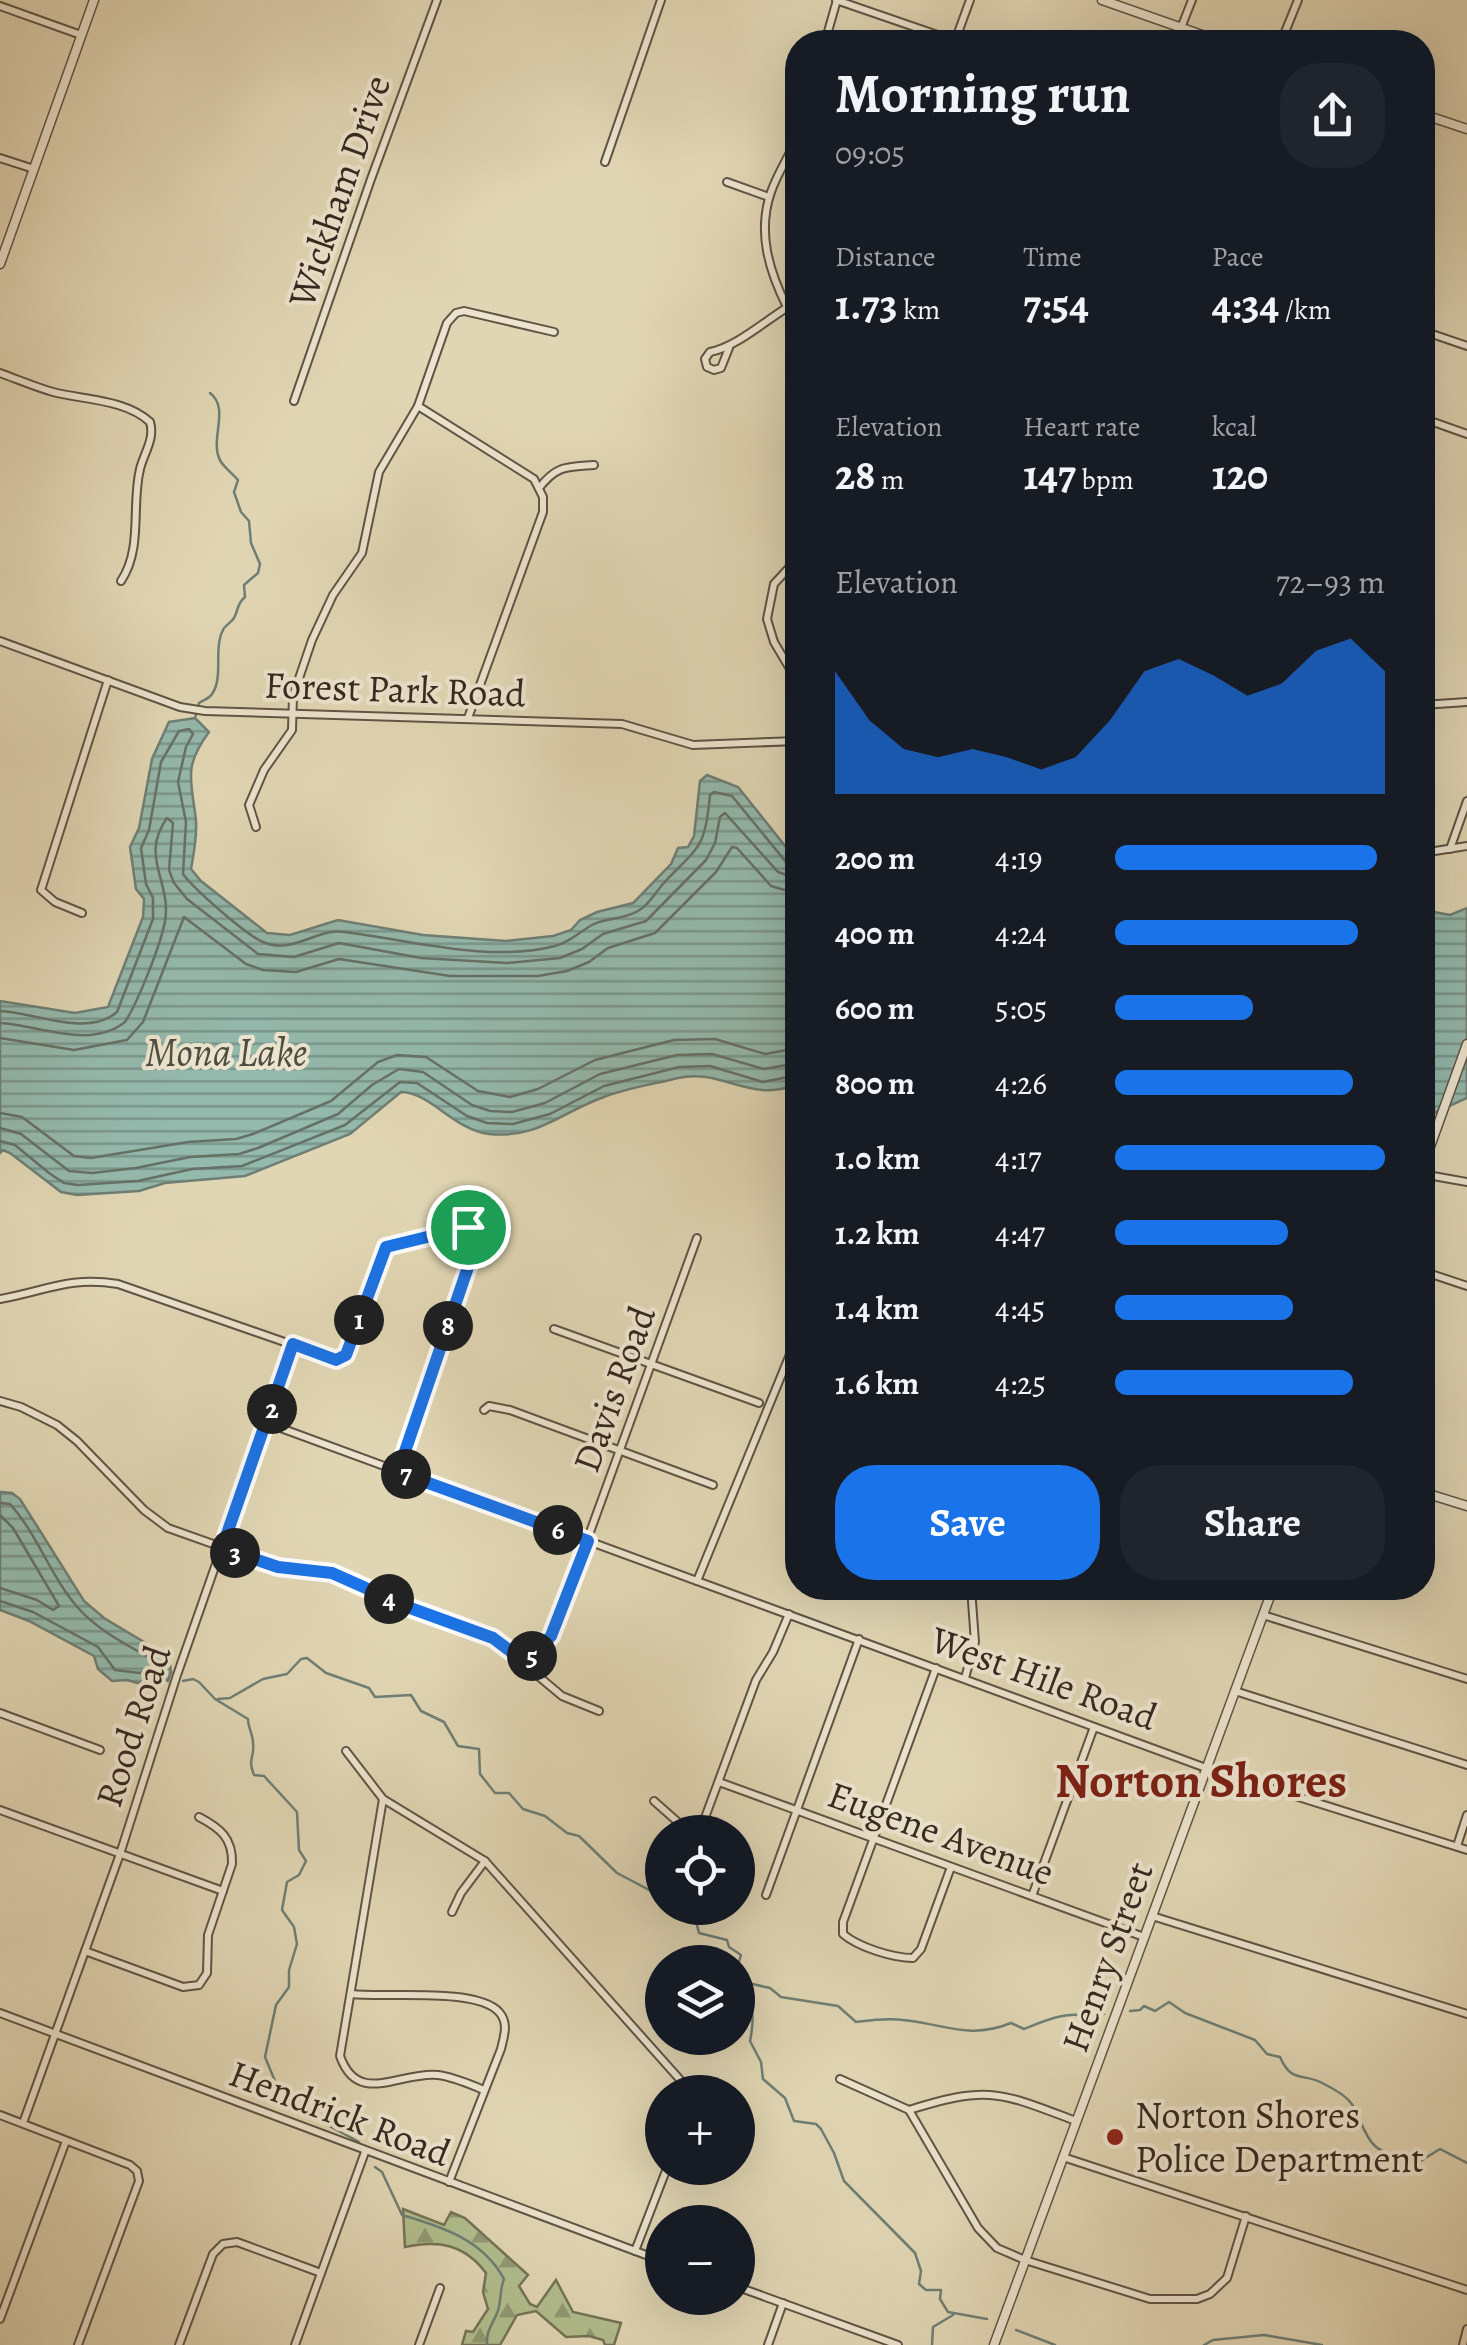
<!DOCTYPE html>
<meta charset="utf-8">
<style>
:root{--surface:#171b24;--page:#20242c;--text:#f1f3f6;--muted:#9ea1a6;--accent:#1a73e8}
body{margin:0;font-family:Alegreya,serif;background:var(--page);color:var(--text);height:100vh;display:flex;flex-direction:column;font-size:38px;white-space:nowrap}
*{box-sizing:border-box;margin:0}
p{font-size:32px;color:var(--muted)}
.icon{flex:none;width:55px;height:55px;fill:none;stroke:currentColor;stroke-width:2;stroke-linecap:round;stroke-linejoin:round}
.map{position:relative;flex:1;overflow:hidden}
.drawer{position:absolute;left:785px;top:30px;width:650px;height:1570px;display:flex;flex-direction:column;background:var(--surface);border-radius:40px;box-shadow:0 10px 40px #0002}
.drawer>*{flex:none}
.buttons{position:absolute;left:645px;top:1815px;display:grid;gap:20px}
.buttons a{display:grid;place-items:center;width:110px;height:110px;border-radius:50%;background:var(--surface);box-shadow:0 10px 40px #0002;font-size:50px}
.pin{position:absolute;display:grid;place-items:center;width:85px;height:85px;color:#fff;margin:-42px;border:5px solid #fff;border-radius:50%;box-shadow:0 2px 10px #0007}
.km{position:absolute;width:50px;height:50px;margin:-25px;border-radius:50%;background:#222;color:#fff;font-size:28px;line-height:50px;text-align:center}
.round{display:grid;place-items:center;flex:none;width:105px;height:105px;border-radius:40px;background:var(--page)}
.overview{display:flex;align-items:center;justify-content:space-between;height:170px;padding:0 50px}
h1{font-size:55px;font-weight:700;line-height:75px}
.figures{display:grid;grid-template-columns:repeat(3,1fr);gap:15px;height:170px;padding:10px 50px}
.figures div{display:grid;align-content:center}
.figures b{font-size:42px;font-weight:700}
.figures small{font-size:28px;font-weight:400}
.figures p{font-size:28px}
.chart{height:280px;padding:20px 50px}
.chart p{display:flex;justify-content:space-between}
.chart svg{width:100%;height:180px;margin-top:10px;fill:var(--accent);opacity:.7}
.cta{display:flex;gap:20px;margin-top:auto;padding:20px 50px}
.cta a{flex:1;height:115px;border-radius:40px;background:var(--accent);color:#fff;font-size:40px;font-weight:700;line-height:115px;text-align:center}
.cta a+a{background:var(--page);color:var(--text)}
ul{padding:0 50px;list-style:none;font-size:32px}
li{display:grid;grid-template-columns:160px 120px 1fr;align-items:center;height:75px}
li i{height:25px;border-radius:12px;background:var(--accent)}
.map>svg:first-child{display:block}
.forest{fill:url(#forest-firs);stroke:#747457;stroke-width:2.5}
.water{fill:url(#water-rules);stroke:#6e7f75;stroke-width:2.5}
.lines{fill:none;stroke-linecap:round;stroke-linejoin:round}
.shore{stroke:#657166;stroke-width:2.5}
.stream{stroke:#6e7f75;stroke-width:2.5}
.minor-casing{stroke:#615445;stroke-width:10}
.tertiary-casing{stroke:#615445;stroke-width:11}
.minor{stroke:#ece4ce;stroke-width:6}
.tertiary{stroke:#ece4ce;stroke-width:8}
.route-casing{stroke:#fff;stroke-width:20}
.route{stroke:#1a73e8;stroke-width:12}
.poi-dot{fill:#8f2418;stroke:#ece4ce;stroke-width:4}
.labels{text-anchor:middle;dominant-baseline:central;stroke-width:8;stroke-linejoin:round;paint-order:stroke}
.street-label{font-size:38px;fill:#362920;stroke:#ece4ce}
.poi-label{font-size:38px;fill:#362920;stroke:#ece4ce;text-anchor:start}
.water-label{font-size:40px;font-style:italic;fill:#4e4d43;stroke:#ece4ce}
.district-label{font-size:48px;font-weight:bold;fill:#7a1f14;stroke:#ece4ce}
</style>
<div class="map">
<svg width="1467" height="2345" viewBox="0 0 1467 2345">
<defs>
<pattern id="forest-firs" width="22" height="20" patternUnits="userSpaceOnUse" patternTransform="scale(2.5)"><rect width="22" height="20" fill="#b1be8e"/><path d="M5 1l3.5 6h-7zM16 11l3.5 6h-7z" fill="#919a74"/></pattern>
<pattern id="water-rules" width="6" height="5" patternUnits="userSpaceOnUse" patternTransform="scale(2.5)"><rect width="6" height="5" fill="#94b9ad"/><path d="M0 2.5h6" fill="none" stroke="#7a968c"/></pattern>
</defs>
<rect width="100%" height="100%" fill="#e1d6b4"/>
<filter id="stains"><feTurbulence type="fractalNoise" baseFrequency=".002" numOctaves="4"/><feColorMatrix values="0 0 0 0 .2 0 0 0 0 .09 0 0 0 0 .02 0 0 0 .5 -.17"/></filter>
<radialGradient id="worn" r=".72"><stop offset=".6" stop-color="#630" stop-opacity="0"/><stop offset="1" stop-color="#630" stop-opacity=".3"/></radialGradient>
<!-- forest -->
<path class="forest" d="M 403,2209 L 444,2225 L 451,2212 L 465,2218 L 528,2275 L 519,2286 L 530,2304 L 537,2307 L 556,2280 L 573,2312 L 621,2323 L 614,2345 L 605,2345 L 603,2340 L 589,2336 L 566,2337 L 536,2311 L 517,2315 L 500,2345 L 462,2345 L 466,2331 L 473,2332 L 488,2309 L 483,2292 L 486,2273 C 464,2244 439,2240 405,2247 Z"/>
<!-- water -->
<g class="water">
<path d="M 195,718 L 209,732 C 182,768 192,782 196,821 C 197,837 194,853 191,869 L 201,881 L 267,933 L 290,935 L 338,920 L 423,935 L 506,941 L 553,936 L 571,930 L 580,920 L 597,912 L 633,903 L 671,864 L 678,848 L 688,847 L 694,836 L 700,781 L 707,775 L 738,787 L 797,861 L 797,1084 C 751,1104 722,1068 678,1078 C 655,1084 627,1088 604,1097 C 561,1112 539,1139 489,1134 C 454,1130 430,1092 401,1092 L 350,1134 L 245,1176 L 165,1183 L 139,1191 L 77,1195 L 61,1192 L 10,1153 L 3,1150 L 0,1153 L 0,1001 L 75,1013 L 108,1007 L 143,917 L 144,899 L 136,889 L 130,847 L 139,828 L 152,759 L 169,722 Z"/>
<path d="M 1467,908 L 1467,1098 L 1423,1118 L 1423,910 L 1450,915 Z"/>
<path d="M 0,1492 L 12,1493 L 20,1499 L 84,1601 L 104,1618 L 169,1657 L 171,1672 L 168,1681 L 154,1675 L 145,1685 L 127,1680 L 112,1681 L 98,1669 L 94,1656 L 29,1621 L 0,1610 Z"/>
</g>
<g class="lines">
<!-- shore -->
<g class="shore">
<path d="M 0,1011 C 34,1012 87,1038 117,1012 L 153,919 L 153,898 L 146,884 L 141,848 L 149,830 L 161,762 L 179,731 L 189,729 L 193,734 L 186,747 L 178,782 L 186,822 L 183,874 C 194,889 246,935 263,942 C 292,955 317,928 344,932 C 410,940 489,963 555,946 C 571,942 580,931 594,924 C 608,918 625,919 638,911 C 649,905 655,893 663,884 C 698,846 705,851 710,795 L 714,792 L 732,796 L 786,862 L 798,866"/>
<path d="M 0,1023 C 39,1025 90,1050 125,1022 C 138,1002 161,944 165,921 C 172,882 139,857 167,818 L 173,823 L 169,870 L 174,883 L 187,899 L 258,954 L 294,957 L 339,943 L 421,958 L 507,963 L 560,958 L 582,949 L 603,934 L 646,921 L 706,860 L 715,843 L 720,817 L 725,813 L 778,872 L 798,879"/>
<path d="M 0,1038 L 74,1050 L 127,1040 L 143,1022 L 184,917 L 246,964 L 263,970 L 296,972 L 339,959 L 450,976 L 538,976 L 567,971 L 589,962 L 608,948 L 655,933 L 716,872 L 732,847 L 737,848 L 771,886 L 798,894"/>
<path d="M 0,1113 L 22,1117 L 74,1156 L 91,1158 L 188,1142 L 236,1139 L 253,1134 L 331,1101 L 378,1062 L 397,1055 L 426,1057 L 478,1091 L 510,1097 L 538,1089 L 595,1060 L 674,1040 L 715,1039 L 765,1054 L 798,1048"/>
<path d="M 0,1128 L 21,1134 L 69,1171 L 92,1173 L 136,1168 L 190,1157 L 239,1154 L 258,1148 L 338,1114 L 372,1085 L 399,1069 L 423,1072 L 472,1105 L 490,1111 L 512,1112 L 545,1103 L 600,1074 L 677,1055 L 712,1054 L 764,1069 L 798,1063"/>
<path d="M 0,1141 L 15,1145 L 49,1173 L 64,1183 L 78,1185 L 138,1181 L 192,1169 L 242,1166 L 345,1125 L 400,1082 L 417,1083 L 467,1116 L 487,1123 L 513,1124 L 550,1114 L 604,1086 L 679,1067 L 710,1066 L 763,1082 L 798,1075"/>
<path d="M 0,1503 L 10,1504 C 38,1535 51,1578 79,1609 C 98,1630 125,1644 150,1658 L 152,1664 L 140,1673 L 115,1670 L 98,1647 L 33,1612 L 0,1601"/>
<path d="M 0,1515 L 13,1528 L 59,1606 L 53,1610 L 37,1600 L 0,1588"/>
</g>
<!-- stream -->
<g class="stream">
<path d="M 195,718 L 199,703 C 203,700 209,699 212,694 C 224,677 213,649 223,630 C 225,625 231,623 234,618 C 239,609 236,605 245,597 L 244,585 L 258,573 L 260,564 L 251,543 L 249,521 L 241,512 L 234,492 L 238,480 C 233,474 225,468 221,462 C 208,441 231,409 210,393"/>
<path d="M 183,1681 L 193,1679 L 199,1682 L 215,1699 L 248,1719 C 248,1728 253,1734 253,1743 C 255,1758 247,1758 254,1775 L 264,1776 L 297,1812 L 299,1850 L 306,1861 L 299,1875 L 287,1882 L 282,1910 L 294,1927 L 297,1944 L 289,1970 L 289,1987 L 276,2005 L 265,2057 L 277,2086 L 296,2108 L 359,2142"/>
<path d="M 218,1699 L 230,1698 L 263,1679 L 287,1674 L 301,1659 L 307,1658 L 326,1673 L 369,1688 L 375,1697 L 411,1695 L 421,1711 L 444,1722 L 458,1746 L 479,1749 L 480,1774 L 495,1793 L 509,1793 L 523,1809 L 545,1816 L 567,1833 L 579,1836 L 617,1873 L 653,1892 L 662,1903"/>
<path d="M 668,1908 L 696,1921 L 699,1933 L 727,1940 L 729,1947 L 741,1955 L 738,1965"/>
<path d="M 738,1979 C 749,2008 757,2007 750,2041 L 761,2062 L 763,2079 L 785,2098 L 794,2121 L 816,2124 L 821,2129 L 834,2153 L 844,2181 L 915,2253 L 921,2271 L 919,2284 L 926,2290 L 941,2290 L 940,2299 L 948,2312 L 987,2319"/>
<path d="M 739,1981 L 770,1988 L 781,1997 L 838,2006 L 856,2022 C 872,2020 887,2018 903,2020 C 945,2024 969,2040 1011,2023 L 1024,2029 C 1044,2021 1068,2010 1089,2017 L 1098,2011 L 1104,2014"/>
<path d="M 1130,2011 L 1140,2010 L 1144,2006 L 1155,2011 L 1169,2002 L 1185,2013 L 1255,2040 L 1267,2054 L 1280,2057 C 1292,2085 1305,2072 1324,2084 C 1332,2088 1346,2096 1351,2103 C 1360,2115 1363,2134 1374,2145 C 1385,2156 1405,2158 1419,2162 L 1440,2149 L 1467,2163"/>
<path d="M 375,2167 L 382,2172 L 402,2215 C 443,2227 483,2240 504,2279 C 499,2291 502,2302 497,2313 C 492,2326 486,2330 487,2345"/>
<path d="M 1016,2330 L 1055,2345"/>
<path d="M 932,2345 L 933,2327 L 953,2315"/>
<path d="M 1204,2345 L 1213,2340 L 1264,2335 L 1322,2345"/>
</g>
<!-- minor casing -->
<g class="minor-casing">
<g id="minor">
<path d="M 836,0 L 955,41"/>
<path d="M 0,6 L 81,35"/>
<path d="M 1181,28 L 1192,0"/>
<path d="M 955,41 L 970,0"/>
<path d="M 825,42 L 837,0"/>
<path d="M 1281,42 L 1298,0"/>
<path d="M 0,158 L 34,169"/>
<path d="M 605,162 L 661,0"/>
<path d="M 727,182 L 769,197"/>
<path d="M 787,307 C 769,271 757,232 771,192 C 778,172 790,155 798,135"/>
<path d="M 1422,335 L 1432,334 L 1467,346"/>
<path d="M 729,348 L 721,368 L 714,370 L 707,367 L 705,359 L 710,352 C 738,347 770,316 798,301"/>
<path d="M 0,373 C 17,379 35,387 53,392 C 84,400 125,399 150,422 C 155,439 144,453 140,469 C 131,506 143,548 121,581"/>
<path d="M 294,401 L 371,179 L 437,0"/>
<path d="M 418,406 L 534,479 L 543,497 L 543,512 L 468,718"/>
<path d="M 1422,418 L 1467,434"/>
<path d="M 539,488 C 557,465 567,467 594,465"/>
<path d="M 0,641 L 180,707 L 205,711 L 622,724 L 693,745 L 798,741"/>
<path d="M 1422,705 L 1467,702"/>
<path d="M 794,741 L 790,669 L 774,642 L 767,619 L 774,584 L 798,558"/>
<path d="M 256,827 L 249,805 L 264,770 L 292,730 L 293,696 L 312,640 L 333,595 L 362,553 L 379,472 L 418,406 L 447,323 L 456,313 L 464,311 L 554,332"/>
<path d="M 1450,849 L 1467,801"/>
<path d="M 1422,853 L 1467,846"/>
<path d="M 82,913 L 55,902 L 41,890 L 108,680"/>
<path d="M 1422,1174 L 1467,1182"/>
<path d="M 1422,1271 L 1467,1286"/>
<path d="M 0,1299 C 46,1291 69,1276 118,1284 L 336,1360 L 346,1355 L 350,1346 L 386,1247 L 468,1227 L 478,1238 L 398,1472"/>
<path d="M 554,1329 L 759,1403"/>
<path d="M 0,1401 L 21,1407 L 57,1425 L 77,1441 L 144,1510 L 168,1528 L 278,1567 L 332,1573 L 413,1609 L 474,1630 L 493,1638 L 562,1696 L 599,1711"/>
<path d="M 484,1410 L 489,1406 L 510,1410 L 713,1485"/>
<path d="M 267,1423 L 1206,1768 L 1467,1850"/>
<path d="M 697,1581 L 798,1335"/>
<path d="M 1263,1615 L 1467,1679"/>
<path d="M 526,1663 L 554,1631 L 697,1238"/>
<path d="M 936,1668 L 843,1922 L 843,1934 C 858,1947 893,1958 913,1958 L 921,1949 L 951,1867"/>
<path d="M 965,1678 L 975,1642 L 971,1588"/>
<path d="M 1235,1691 L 1467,1765"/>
<path d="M 0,1713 L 100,1750"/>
<path d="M 346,1751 L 383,1799 L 485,1861 L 691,2092"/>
<path d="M 719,1782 L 1144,1937"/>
<path d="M 383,1799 L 340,2056 C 358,2107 400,2071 438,2075 C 454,2077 469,2084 484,2090"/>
<path d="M 654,1801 L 680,1824 L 699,1826 L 703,1823 L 756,1680 L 773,1652 L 789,1614"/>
<path d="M 0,1810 L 223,1891"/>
<path d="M 1457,1846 L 1467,1815"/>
<path d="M 766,1895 L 859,1639"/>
<path d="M 1032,1896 L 1094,1727"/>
<path d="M 452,1912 L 461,1893 L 485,1861"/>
<path d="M 1152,1916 L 1467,2014"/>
<path d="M 85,1951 L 183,1987 L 199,1985 L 207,1973 L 208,1935 L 232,1864 C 233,1838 220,1828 199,1817"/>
<path d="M 352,1994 C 385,1998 477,1987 499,2012 C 509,2023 504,2036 501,2049 L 449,2182"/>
<path d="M 0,2013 L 662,2261"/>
<path d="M 840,2079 L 909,2110 L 978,2228 L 997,2248 L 1025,2260 L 1150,2299 L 1197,2299 L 1210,2294 L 1227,2278 L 1246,2216"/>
<path d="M 909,2110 C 989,2085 999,2092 1076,2121"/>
<path d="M 0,2115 L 130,2165 L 137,2171 L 139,2181 L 78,2345"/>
<path d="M 23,2123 L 120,1854 L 177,1675 L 293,1344"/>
<path d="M 1063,2157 L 1467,2290"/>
<path d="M 635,2251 L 667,2168"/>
<path d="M 738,2287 L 898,2345"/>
<path d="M 0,2319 L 66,2141"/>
<path d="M 179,2345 L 213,2254 L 223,2244 L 237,2242 L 321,2273"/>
<path d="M 295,2345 L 365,2152"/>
<path d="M 419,2345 L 440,2288"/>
<path d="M 768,2345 L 783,2303"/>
<path d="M 1463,2345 L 1467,2329"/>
</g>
</g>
<!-- tertiary casing -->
<g class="tertiary-casing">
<g id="tertiary">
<path d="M 1102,0 L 1222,42"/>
<path d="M 1422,114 L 1467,129"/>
<path d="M 0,264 L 94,0"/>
<path d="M 1422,1169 L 1467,1044"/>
<path d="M 1422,1492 L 1467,1506"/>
<path d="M 994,2345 L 1273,1588"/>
</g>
</g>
<!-- minor -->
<use href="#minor" class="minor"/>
<!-- tertiary -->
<use href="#tertiary" class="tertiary"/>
</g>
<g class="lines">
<!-- route casing -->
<g class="route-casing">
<path id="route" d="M 468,1227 L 478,1238 L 398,1472 L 588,1541 L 551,1636 L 526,1663 L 493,1638 L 413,1609 L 332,1573 L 278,1567 L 222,1548 L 293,1344 L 336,1360 L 346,1355 L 386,1247 Z"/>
</g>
<!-- route -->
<use href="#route" class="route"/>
</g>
<!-- markers -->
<circle class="poi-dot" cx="1115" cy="2137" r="10"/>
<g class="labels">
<!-- street labels -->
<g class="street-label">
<text transform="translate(339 191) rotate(-71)">Wickham Drive</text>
<text transform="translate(395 689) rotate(2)">Forest Park Road</text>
<text transform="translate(614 1389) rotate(-70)">Davis Road</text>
<text transform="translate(1044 1678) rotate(20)">West Hile Road</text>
<text transform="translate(133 1726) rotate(-72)">Rood Road</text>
<text transform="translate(941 1833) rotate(20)">Eugene Avenue</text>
<text transform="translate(1107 1957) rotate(-70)">Henry Street</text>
<text transform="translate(340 2113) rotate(21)">Hendrick Road</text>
</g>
<!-- poi labels -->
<g class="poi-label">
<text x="1135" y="2115">Norton Shores<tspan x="1135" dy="44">Police Department</tspan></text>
</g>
<!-- water labels -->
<g class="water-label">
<text x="226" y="1052">Mona Lake</text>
</g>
<!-- district labels -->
<g class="district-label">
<text x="1201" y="1781">Norton Shores</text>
</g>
</g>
<rect width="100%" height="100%" filter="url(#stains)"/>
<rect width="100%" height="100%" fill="url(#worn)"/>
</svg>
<div class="buttons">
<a><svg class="icon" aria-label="locate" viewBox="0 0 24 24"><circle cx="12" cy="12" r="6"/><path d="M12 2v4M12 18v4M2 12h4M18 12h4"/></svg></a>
<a><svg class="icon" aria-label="layers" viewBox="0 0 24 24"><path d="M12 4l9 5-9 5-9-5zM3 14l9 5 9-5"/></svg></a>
<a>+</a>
<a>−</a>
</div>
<div class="pin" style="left:468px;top:1227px;background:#1e9e55"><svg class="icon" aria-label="arrive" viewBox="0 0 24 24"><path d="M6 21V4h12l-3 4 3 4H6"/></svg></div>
<b class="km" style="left:359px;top:1320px">1</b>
<b class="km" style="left:272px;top:1409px">2</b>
<b class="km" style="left:235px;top:1553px">3</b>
<b class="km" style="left:389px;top:1599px">4</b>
<b class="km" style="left:532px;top:1656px">5</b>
<b class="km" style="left:558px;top:1530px">6</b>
<b class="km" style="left:406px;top:1474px">7</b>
<b class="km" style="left:448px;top:1326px">8</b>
<section class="drawer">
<div class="overview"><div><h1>Morning run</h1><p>09:05</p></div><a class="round"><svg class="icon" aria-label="share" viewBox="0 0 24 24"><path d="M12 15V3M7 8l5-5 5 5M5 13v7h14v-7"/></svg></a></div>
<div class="figures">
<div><p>Distance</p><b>1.73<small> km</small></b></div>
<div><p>Time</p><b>7:54</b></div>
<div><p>Pace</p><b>4:34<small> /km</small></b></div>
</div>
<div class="figures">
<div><p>Elevation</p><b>28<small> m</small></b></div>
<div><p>Heart rate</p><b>147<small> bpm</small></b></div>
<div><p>kcal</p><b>120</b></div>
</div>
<div class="chart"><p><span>Elevation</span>72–93 m</p>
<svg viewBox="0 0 160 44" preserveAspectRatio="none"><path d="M0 44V14L10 26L20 33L30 35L40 33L50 35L60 38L70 35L80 26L90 14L100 11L110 15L120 20L130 17L140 9L150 6L160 14V44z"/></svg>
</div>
<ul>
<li><b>200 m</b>4:19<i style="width:97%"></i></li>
<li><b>400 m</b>4:24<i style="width:90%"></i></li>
<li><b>600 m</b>5:05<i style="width:51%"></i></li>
<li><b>800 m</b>4:26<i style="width:88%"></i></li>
<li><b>1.0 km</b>4:17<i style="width:100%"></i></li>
<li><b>1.2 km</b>4:47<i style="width:64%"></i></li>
<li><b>1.4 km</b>4:45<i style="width:66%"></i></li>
<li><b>1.6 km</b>4:25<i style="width:88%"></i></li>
</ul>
<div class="cta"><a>Save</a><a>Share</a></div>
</section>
</div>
